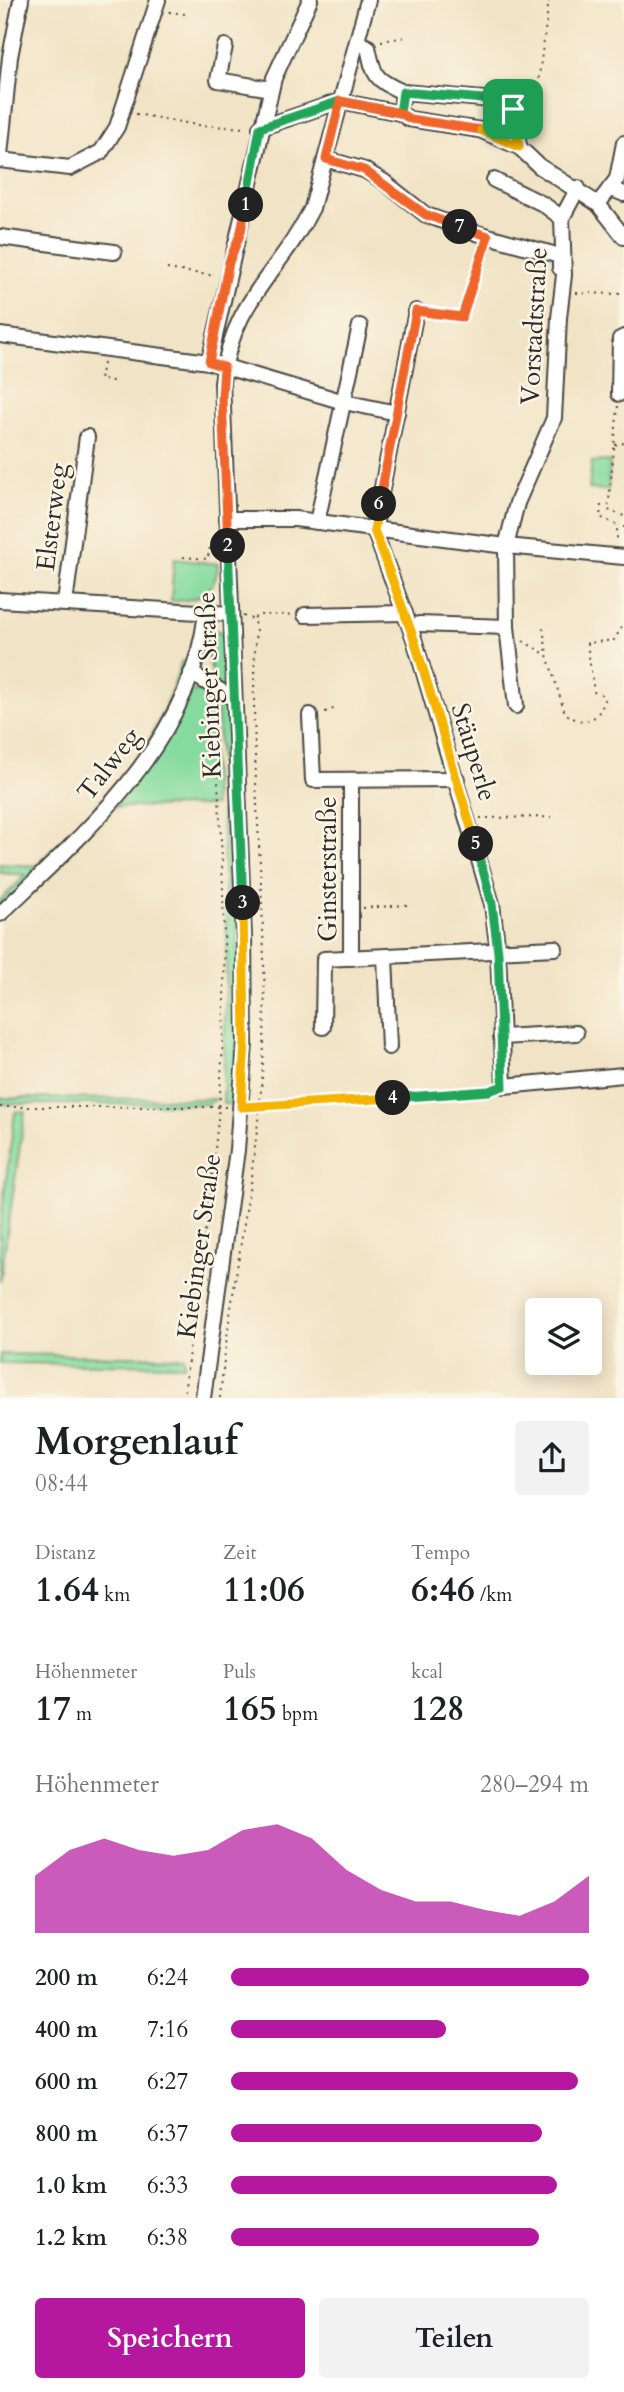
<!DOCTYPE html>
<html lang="de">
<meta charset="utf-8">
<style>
:root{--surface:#fff;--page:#f2f2f2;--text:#202124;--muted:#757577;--accent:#b5179e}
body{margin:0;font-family:Cardo,serif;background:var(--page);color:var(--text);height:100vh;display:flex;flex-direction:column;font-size:26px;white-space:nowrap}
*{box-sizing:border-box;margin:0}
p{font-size:23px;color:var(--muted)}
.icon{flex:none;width:38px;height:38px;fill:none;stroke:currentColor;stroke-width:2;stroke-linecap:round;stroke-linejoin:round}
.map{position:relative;height:1398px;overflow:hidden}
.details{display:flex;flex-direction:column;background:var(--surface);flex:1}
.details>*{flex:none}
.buttons{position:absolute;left:525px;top:1298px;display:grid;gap:14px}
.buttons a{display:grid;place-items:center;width:77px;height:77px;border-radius:7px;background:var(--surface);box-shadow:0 4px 18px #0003;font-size:35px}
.pin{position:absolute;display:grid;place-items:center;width:60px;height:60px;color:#fff;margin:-30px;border-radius:14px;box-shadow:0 4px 10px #0006}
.km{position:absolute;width:35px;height:35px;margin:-18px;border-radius:50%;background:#222;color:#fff;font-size:19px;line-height:35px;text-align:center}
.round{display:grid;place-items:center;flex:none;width:74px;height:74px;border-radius:7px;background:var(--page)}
.summary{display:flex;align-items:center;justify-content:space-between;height:119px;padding:0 35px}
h1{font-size:38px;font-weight:700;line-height:52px}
.stats{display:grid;grid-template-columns:repeat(3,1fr);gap:10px;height:119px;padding:7px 35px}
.stats div{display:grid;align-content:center}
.stats b{font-size:35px;font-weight:700}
.stats small{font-size:19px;font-weight:400}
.stats p{font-size:19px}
.chart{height:196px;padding:14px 35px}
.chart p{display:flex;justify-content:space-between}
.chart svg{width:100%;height:126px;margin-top:7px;fill:var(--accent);opacity:.7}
.button{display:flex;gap:14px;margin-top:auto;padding:14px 35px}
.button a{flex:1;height:80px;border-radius:7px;background:var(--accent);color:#fff;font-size:28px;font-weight:700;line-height:80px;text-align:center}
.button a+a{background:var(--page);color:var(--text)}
ul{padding:0 35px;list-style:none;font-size:23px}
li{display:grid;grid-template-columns:112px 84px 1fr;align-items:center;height:52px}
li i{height:18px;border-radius:9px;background:var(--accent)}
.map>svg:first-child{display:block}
.green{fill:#85db9f;stroke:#588365;stroke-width:2}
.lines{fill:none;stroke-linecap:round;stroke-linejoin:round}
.minor-casing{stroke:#494742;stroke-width:18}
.path{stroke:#494742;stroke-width:2;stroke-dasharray:2 5;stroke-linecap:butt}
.minor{stroke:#fff;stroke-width:14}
.split-1-casing{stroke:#fff;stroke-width:14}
.split-2-casing{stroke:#fff;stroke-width:14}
.split-3-casing{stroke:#fff;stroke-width:14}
.split-4-casing{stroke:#fff;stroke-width:14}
.split-5-casing{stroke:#fff;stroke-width:14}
.split-6-casing{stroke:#fff;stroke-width:14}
.split-7-casing{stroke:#fff;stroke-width:14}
.split-8-casing{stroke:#fff;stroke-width:14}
.split-9-casing{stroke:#fff;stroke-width:14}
.split-1{stroke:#22a559;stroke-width:9}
.split-2{stroke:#f0652b;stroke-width:9}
.split-3{stroke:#22a559;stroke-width:9}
.split-4{stroke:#f5b400;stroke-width:9}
.split-5{stroke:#22a559;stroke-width:9}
.split-6{stroke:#f5b400;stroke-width:9}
.split-7{stroke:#f0652b;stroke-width:9}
.split-8{stroke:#f0652b;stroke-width:9}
.split-9{stroke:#f5b400;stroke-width:9}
.labels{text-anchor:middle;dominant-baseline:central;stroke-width:5;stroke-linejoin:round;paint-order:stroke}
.street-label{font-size:26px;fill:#2b2b2b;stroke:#fcf5e5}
</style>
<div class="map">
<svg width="624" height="1398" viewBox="0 0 624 1398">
<rect width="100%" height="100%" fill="#fcf5e5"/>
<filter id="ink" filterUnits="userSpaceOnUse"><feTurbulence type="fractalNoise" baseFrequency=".0143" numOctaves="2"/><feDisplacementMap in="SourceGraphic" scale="14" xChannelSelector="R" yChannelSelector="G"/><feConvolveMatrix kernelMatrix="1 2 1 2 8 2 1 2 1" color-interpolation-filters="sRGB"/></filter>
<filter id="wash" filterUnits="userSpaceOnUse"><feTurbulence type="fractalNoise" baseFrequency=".00686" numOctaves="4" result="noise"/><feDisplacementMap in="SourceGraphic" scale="28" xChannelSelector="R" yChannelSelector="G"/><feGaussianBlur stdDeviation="1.57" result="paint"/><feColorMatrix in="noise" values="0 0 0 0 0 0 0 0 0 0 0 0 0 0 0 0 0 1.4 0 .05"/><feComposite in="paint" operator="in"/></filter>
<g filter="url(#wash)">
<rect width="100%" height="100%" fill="#f1e3c5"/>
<!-- green -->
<g class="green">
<path d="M 610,461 L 608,490 L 589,489 L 592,462 Z"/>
<path d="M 174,559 L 218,564 C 216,593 198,602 171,601 Z"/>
<path d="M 215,630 L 222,633 L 225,640 L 227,690 L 216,685 L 205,648 L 206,635 Z"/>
<path d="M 182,661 L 189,661 L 167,718 L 109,801 L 0,908 L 0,901 L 26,875 L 0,873 L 0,864 L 36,866 C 70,833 105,801 134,764 C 156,735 170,696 182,661 Z"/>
<path d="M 201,690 L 207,692 L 210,698 L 214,806 L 115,807 L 192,691 Z"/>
<path d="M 217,694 L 223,698 L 228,713 L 239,973 L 235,1104 L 223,1104 L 227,941 Z"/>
<path d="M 0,1098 L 216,1099 L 208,1104 L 0,1104 Z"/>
<path d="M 25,1111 L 0,1282 L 0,1225 L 15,1112 Z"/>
<path d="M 0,1354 L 184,1357 L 184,1365 L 0,1363 Z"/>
</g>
</g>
<g filter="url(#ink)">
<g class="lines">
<!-- minor casing -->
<g class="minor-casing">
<g id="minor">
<path d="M 357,42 L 368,47 C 374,76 374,79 403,92 L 402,100"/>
<path d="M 225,46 L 218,80 L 271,89"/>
<path d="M 403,92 L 483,99 L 513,109 L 519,147"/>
<path d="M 260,128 L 340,101 L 400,113 L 409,119 L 480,130 L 519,147 L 539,166 L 598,204 L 624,237"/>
<path d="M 0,155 L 10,57 L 21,0"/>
<path d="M 326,159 L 364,170 L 383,181 L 426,215 L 477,233 L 560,256 L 560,268"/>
<path d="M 0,160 L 70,168 L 101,152 L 117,127 L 158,0"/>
<path d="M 494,180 L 543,204 L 562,218"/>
<path d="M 610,188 L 624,194"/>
<path d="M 598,204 L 617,179 L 624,143"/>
<path d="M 0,237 L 114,252"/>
<path d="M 416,311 L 374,530 L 414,639 L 492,904 L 498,952 L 504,1086 L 624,1075"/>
<path d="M 0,335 L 209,362 L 344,402 L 397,413"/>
<path d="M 209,362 L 274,78 L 310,0"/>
<path d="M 619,394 L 620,339 L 624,337"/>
<path d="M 227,519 L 295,519 L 506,546 L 624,557"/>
<path d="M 317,522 L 360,326"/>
<path d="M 0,600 L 231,614"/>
<path d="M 65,603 L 87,437"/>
<path d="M 305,615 L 405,613"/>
<path d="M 419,624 L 507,627"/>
<path d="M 191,673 L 234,699"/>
<path d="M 516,706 L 507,627 L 506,546 L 517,503 L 554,418 L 559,318 L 564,275 L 562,218 L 578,188"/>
<path d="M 310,715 L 313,780 L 457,779"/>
<path d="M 351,780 L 351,958"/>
<path d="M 0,914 C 88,830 191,742 206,613"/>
<path d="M 385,957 L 389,1047"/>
<path d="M 323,1027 L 324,959 L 555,948"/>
<path d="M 501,1037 L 576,1033"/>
<path d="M 203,1398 L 237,1150 L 245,1043 L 244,937 L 222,382 C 233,298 278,276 312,208 L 368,0"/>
</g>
</g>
<!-- path -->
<g class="path">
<path d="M 169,12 L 185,14"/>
<path d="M 381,41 L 407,37"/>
<path d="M 525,100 L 537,92 L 549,0"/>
<path d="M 136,114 L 197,125 L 245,128"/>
<path d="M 167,269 L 215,276"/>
<path d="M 576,293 L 624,294"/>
<path d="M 429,313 L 462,317 L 484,247"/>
<path d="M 103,363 L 100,380 L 113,381 L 112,384"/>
<path d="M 618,406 L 608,510 L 624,516"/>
<path d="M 615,445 L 624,443"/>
<path d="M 601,505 L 600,517 L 617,525 L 617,542"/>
<path d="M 624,526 L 624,534"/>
<path d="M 183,557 L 208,559 L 209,549 L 217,549"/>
<path d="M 254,618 L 259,615 L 293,615"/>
<path d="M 543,628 L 547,654"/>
<path d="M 523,641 L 547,655 L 565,713 C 584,727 597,722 605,700 L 601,694 L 594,692 L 587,643 L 614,640 L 624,624"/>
<path d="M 325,712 L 336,708"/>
<path d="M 480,818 L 555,817"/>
<path d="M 363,908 L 407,905"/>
<path d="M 0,1107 L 226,1107"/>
<path d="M 253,1107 L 492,1090"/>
<path d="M 184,1398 C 194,1291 215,1185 221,1077 C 229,953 221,826 213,702"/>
<path d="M 220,1398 C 231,1278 260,1161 264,1041 C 268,903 248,766 256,628 L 253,619 L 243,616"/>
</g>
<!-- minor -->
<use href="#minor" class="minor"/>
</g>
</g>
<g class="lines" filter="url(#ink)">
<!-- split-1 casing -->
<g class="split-1-casing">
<path id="split-1" d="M 246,205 L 260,128 L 340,101 L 400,113 L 403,92 L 483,99 L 513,109"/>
</g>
<!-- split-2 casing -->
<g class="split-2-casing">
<path id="split-2" d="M 228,546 L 222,397 L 224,367 L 209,362 L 229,262 L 241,232 L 246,205"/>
</g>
<!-- split-3 casing -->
<g class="split-3-casing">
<path id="split-3" d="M 228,546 L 243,903"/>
</g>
<!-- split-4 casing -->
<g class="split-4-casing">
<path id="split-4" d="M 243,903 L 245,1042 L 241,1107 L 393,1098"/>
</g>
<!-- split-5 casing -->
<g class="split-5-casing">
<path id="split-5" d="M 393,1098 L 489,1091 L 503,1086 L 498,952 L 492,904 L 476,844"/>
</g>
<!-- split-6 casing -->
<g class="split-6-casing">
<path id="split-6" d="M 379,504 L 374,530 L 414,639 L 476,844"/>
</g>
<!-- split-7 casing -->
<g class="split-7-casing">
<path id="split-7" d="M 379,504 L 416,311 L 462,317 L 488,236 L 460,227"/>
</g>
<!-- split-8 casing -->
<g class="split-8-casing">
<path id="split-8" d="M 460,227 L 426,215 L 364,170 L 326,159 L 340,101 L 400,113 L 410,119 L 481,130"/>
</g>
<!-- split-9 casing -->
<g class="split-9-casing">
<path id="split-9" d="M 481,130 L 519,147 L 513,109"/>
</g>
<!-- split-1 -->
<use href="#split-1" class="split-1"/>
<!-- split-2 -->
<use href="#split-2" class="split-2"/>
<!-- split-3 -->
<use href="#split-3" class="split-3"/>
<!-- split-4 -->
<use href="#split-4" class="split-4"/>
<!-- split-5 -->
<use href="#split-5" class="split-5"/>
<!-- split-6 -->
<use href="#split-6" class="split-6"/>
<!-- split-7 -->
<use href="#split-7" class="split-7"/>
<!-- split-8 -->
<use href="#split-8" class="split-8"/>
<!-- split-9 -->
<use href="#split-9" class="split-9"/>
</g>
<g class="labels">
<!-- street labels -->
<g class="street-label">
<text transform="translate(534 326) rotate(-87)">Vorstadtstraße</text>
<text transform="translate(52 517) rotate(-83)">Elsterweg</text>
<text transform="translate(209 685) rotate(-92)">Kiebinger Straße</text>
<text transform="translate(474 752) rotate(73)">Stäuperle</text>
<text transform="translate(109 764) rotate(-52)">Talweg</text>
<text transform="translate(327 869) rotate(-90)">Ginsterstraße</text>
<text transform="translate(199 1246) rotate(-82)">Kiebinger Straße</text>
</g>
</g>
</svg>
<div class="buttons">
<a><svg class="icon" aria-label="layers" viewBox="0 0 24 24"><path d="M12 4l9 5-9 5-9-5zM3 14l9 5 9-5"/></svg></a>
</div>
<div class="pin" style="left:513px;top:109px;background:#1e9e55"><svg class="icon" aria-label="arrive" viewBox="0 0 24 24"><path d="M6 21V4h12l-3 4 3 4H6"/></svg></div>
<b class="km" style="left:246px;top:205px">1</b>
<b class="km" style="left:228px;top:546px">2</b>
<b class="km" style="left:243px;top:903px">3</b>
<b class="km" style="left:393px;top:1098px">4</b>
<b class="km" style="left:476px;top:844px">5</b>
<b class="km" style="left:379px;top:504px">6</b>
<b class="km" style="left:460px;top:227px">7</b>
</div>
<section class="details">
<div class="summary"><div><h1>Morgenlauf</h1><p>08:44</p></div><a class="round"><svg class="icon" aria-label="share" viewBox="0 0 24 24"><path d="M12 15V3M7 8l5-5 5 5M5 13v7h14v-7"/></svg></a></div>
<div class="stats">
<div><p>Distanz</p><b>1.64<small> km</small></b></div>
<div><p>Zeit</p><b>11:06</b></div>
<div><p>Tempo</p><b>6:46<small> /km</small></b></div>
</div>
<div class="stats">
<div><p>Höhenmeter</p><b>17<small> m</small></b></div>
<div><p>Puls</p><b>165<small> bpm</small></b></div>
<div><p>kcal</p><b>128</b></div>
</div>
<div class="chart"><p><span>Höhenmeter</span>280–294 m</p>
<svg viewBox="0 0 160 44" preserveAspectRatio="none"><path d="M0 44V24L10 15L20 11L30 15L40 17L50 15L60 8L70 6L80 11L90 22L100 29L110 33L120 33L130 36L140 38L150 33L160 24V44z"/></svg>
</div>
<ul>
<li><b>200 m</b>6:24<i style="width:100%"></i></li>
<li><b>400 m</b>7:16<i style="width:60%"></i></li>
<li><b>600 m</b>6:27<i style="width:97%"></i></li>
<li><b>800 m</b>6:37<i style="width:87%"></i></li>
<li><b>1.0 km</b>6:33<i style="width:91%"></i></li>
<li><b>1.2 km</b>6:38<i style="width:86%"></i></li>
</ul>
<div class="button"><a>Speichern</a><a>Teilen</a></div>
</section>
